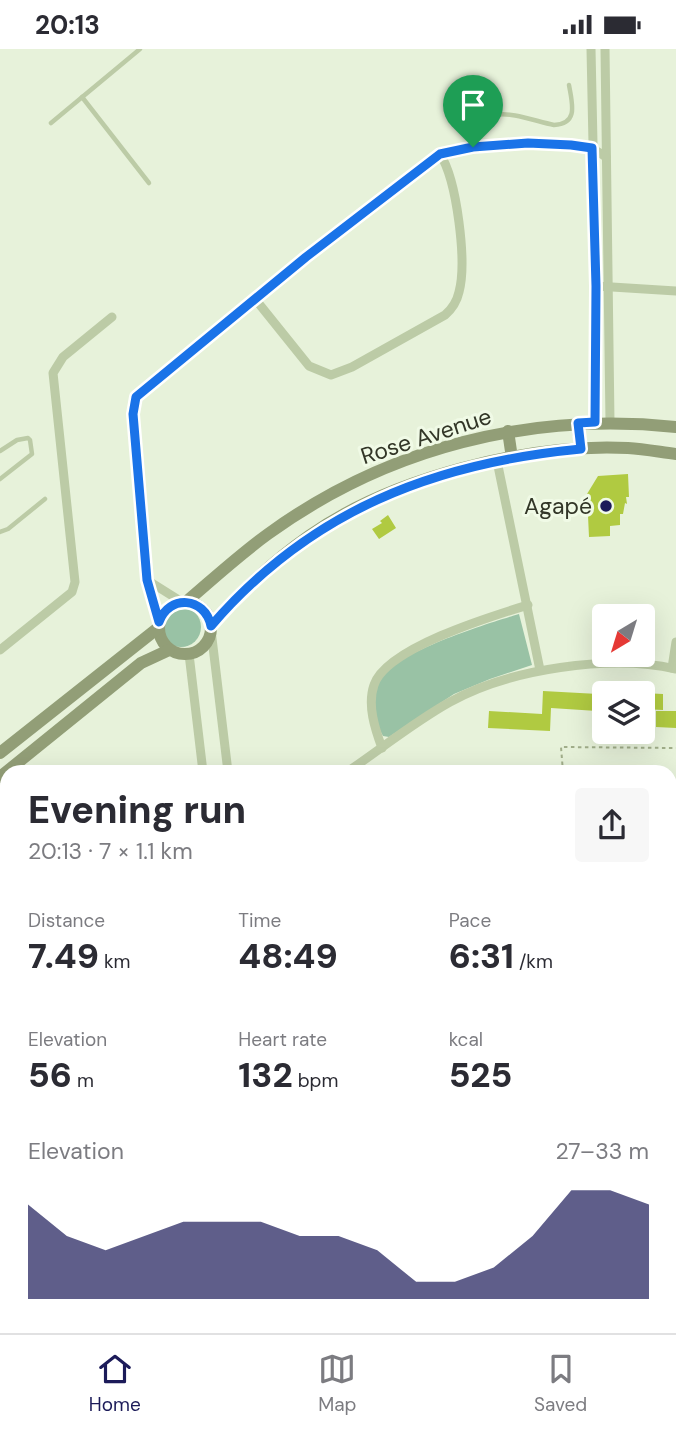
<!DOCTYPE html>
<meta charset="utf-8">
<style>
:root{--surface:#fff;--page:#f7f7f7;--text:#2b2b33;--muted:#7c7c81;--line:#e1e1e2;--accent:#1c1b59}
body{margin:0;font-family:"DM Sans",sans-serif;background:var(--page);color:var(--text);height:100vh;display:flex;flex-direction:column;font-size:26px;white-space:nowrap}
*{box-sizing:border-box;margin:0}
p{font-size:23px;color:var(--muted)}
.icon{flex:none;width:38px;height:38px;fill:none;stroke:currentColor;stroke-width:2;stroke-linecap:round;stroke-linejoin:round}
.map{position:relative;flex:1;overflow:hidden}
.panel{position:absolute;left:0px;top:716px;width:677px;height:569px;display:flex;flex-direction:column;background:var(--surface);border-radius:21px 21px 0 0;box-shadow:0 7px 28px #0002}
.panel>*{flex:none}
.needle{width:46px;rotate:218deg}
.buttons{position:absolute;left:592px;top:555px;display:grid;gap:14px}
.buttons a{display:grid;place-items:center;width:63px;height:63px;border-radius:7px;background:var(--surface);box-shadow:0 7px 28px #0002;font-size:35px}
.pin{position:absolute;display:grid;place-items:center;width:60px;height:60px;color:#fff;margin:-72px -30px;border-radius:50% 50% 50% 0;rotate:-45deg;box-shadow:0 0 7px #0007}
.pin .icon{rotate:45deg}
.round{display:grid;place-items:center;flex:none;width:74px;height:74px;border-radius:7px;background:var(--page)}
.head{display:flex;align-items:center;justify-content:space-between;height:119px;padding:0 28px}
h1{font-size:38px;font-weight:800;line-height:52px}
.stats{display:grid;grid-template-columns:repeat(3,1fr);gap:10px;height:119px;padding:7px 28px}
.stats div{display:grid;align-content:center}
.stats b{font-size:35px;font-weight:800}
.stats small{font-size:19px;font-weight:400}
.stats p{font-size:19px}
.chart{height:196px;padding:14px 28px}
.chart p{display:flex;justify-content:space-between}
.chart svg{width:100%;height:126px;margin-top:7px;fill:var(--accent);opacity:.7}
.status{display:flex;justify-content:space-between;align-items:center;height:49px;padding:0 35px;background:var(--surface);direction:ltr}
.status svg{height:19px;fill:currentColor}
.tab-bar{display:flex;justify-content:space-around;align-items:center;height:98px;border-top:2px solid var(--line);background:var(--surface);font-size:19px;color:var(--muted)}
.tab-bar a{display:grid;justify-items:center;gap:4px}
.tab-bar .active{color:var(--accent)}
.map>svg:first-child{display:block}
.green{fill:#99c2a5}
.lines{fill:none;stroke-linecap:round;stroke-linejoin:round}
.canal{stroke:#7879b0;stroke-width:10}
.building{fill:#b0ca41}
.path{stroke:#a1ae8a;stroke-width:2;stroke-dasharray:3.5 3.5;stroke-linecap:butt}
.lane{stroke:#bccba6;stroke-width:4.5}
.street{stroke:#bccba6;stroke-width:9}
.secondary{stroke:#929e77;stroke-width:12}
.route-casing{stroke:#fff;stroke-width:14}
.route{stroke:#1a73e8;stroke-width:9}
.poi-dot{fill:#1c1b59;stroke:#f0fae6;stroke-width:2.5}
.labels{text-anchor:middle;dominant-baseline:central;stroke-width:6;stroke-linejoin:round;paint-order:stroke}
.street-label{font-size:23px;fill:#323627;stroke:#f0fae6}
.poi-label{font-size:23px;fill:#323627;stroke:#f0fae6;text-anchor:end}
</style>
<div class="status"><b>20:13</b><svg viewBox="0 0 49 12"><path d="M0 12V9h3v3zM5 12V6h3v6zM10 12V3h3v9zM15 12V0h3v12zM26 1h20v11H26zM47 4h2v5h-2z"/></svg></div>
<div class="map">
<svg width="676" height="1284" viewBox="0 0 676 1284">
<rect width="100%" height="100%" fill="#e7f2da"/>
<!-- green -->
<g class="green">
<circle cx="181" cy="578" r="20"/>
<path d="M 519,565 L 532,616 L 490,630 L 454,645 L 389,688 L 383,687 C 374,672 369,645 379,630 C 398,602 486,575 519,565 Z"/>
</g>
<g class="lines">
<!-- canal -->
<g class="canal">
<path d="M 670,876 L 676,876"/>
<path d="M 0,1043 L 7,1037"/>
</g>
</g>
<!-- building -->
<g class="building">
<path d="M 628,425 L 629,448 L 626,448 L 627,455 L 625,454 L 623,465 L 620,465 L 620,476 L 610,477 L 610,487 L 589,488 L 587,445 L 598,427 Z"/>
<path d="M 388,466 L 396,479 L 379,490 L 372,480 L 382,474 L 380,472 Z"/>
<path d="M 543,642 L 598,645 L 597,662 L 551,659 L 550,682 L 488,679 L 489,662 L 542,665 Z"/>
<path d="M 642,644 L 663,645 L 663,661 L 642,660 Z"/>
<path d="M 656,662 L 676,662 L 676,679 L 656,678 Z"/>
</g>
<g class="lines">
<!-- path -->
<path class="path" d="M 563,723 L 561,698 L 676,699"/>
<!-- lane -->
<g class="lane">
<path d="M 82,48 L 149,134"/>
<path d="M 51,74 L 140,0"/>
<path d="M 473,97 C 477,47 521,69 554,76 C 579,75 572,54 569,36"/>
<path d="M 0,402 L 17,391 L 28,389 L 30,391 L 32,405 L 0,430"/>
<path d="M 0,483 L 8,480 L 45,450"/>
<path d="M 0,780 L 7,789"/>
<path d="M 0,909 L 7,918"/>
<path d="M 0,1260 L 7,1254"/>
<path d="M 373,1278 L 375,1284"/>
</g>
<!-- street -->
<g class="street">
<path d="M 591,0 L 596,237 L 595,373"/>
<path d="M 605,0 L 610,373"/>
<path d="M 596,237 L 676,242"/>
<path d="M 256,251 L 309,317 L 331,326 L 352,318 L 445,266 C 452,260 457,252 459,243 C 467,213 457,131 440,105"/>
<path d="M 497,412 L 540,621"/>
<path d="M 147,531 L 182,553"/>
<path d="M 159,573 L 147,531 L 133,364 L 136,348 L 143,341 L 183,311 L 306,207 L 440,105 L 473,98 L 528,94 L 583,97 L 592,99 L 606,108"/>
<path d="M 211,581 L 228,723"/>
<path d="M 0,601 L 72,543 L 75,533 L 53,324 L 63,308 L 112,268"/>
<path d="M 189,605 L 203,723"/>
<path d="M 672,619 L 676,593"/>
<path d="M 382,699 C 375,680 367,656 374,636 C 386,599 492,567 528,556"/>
<path d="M 347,723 C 381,700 414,673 450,653 C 509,620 610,605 676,620"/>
<path d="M 260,1278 L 261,1284"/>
<path d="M 285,1278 L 286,1284"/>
</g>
<!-- secondary -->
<g class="secondary">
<path d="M 577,374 L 581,400"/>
<path d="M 508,382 L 512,409"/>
<circle cx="185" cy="579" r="26"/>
<path d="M 186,553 C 213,530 239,506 268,485 C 388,398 530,363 676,378"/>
<path d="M 211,577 C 240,543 272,513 309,487 C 391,429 528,394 628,399 C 644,400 660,403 676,405"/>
<path d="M 0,704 L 158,579"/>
<path d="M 0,728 L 141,614 L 169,601"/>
</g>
</g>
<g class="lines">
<!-- route casing -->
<g class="route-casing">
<path id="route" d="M 528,94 L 571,96 L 592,99 L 596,237 L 595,373 L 578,374 L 581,400 C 433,414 310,462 211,577 C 205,548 169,545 159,573 L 147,531 L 133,365 L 136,348 L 306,208 L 440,105 L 473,98 Z"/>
</g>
<!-- route -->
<use href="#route" class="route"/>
</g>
<!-- markers -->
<circle class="poi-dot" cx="606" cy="457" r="7"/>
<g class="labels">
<!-- street labels -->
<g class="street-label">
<text transform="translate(426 387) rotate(-18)">Rose Avenue</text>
</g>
<!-- poi labels -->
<g class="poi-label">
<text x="592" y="457">Agapé</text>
</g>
</g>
</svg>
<div class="buttons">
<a><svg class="needle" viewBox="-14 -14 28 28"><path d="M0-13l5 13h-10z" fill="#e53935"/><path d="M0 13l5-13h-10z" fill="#7c7c81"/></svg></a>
<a><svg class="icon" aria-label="layers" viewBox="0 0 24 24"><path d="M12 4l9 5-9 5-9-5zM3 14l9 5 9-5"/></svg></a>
</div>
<div class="pin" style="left:473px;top:98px;background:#1e9e55"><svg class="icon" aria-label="arrive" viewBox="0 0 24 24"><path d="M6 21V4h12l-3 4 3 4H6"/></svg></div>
<section class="panel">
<div class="head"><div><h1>Evening run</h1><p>20:13 · 7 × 1.1 km</p></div><a class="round"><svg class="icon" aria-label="share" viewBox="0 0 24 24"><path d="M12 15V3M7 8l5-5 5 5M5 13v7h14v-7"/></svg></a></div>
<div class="stats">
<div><p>Distance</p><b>7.49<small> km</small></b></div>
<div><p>Time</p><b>48:49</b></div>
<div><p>Pace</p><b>6:31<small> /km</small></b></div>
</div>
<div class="stats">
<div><p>Elevation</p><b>56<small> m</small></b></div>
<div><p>Heart rate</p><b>132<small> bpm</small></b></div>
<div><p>kcal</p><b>525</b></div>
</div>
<div class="chart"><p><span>Elevation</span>27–33 m</p>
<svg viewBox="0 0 160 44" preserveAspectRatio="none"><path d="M0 44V11L10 22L20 27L30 22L40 17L50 17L60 17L70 22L80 22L90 27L100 38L110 38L120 33L130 22L140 6L150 6L160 11V44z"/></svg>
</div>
</section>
</div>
<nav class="tab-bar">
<a class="active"><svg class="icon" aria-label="home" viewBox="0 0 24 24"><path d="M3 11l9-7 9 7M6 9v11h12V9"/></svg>Home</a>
<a><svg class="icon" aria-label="map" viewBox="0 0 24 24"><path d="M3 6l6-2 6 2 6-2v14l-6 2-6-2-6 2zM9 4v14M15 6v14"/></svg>Map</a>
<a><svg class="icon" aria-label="saved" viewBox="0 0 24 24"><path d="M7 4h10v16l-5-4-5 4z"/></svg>Saved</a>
</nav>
